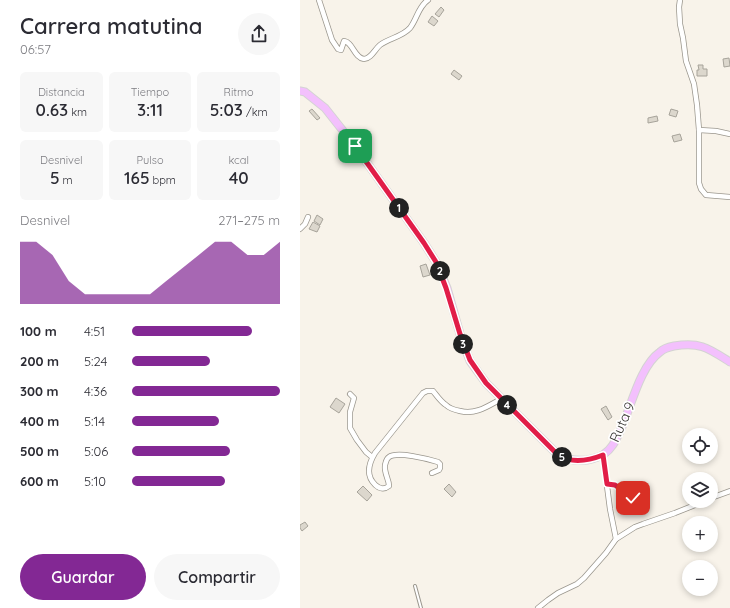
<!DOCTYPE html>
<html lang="es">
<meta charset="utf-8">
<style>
:root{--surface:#fff;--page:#f7f7f7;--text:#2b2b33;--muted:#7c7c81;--accent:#832894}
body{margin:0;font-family:Quicksand,sans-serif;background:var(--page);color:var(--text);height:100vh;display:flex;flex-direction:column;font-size:15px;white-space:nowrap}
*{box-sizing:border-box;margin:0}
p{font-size:13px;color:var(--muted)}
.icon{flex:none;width:22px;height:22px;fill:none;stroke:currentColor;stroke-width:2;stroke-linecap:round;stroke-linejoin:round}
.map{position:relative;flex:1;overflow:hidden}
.sheet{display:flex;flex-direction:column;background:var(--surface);width:300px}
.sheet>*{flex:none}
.tools{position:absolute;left:382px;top:428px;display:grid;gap:8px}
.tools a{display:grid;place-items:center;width:36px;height:36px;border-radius:50%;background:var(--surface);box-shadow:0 2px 6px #0003;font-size:20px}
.pin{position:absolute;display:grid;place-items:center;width:34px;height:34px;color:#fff;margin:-17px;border-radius:8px;box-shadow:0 2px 6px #0006}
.km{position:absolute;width:20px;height:20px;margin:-10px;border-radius:50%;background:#222;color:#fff;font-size:11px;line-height:20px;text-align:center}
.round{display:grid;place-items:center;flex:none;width:42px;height:42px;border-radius:21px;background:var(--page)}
.headline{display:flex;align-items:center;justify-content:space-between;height:68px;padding:0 20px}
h1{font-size:22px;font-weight:600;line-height:30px}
.stats{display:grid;grid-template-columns:repeat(3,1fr);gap:6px;height:68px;padding:4px 20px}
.stats div{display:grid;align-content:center;border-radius:6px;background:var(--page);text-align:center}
.stats b{font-size:17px;font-weight:600}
.stats small{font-size:11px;font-weight:400}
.stats p{font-size:11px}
.chart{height:112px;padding:8px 20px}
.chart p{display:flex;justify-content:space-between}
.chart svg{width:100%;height:72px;margin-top:4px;fill:var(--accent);opacity:.7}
.cta{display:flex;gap:8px;margin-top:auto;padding:8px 20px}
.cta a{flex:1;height:46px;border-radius:24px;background:var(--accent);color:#fff;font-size:16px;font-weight:600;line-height:46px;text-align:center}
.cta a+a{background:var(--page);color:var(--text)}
ul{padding:0 20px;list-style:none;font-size:13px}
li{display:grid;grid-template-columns:64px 48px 1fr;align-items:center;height:30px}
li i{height:10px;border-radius:5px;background:var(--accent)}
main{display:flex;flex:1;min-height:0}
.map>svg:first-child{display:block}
.building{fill:#dcd7cd;stroke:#a7a39a}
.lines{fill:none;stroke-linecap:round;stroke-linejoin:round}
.service-casing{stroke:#9a968d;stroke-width:4}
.minor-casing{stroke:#9a968d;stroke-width:6}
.primary-casing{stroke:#d4d3d3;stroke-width:9}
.service{stroke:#fff;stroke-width:2}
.minor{stroke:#fff;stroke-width:4.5}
.primary{stroke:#f3c0fd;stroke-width:7}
.route-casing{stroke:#fff;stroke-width:8}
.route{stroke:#e11d48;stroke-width:5}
.labels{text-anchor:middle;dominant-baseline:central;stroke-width:3.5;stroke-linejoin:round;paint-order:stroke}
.street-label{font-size:14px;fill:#3b3936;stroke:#fff}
</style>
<main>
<section class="sheet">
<div class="headline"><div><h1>Carrera matutina</h1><p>06:57</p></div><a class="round"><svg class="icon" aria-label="share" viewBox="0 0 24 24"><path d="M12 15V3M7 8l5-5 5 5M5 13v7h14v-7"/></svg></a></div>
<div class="stats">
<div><p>Distancia</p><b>0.63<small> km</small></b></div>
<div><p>Tiempo</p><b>3:11</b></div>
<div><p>Ritmo</p><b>5:03<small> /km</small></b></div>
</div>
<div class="stats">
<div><p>Desnivel</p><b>5<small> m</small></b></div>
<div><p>Pulso</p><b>165<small> bpm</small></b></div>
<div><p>kcal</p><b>40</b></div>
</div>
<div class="chart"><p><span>Desnivel</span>271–275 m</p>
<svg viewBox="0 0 160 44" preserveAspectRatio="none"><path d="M0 44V6L10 6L20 14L30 30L40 38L50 38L60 38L70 38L80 38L90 30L100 22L110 14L120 6L130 6L140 14L150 14L160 6V44z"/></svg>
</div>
<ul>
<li><b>100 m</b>4:51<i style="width:81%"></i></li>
<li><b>200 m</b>5:24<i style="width:53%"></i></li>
<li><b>300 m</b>4:36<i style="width:100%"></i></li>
<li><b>400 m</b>5:14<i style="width:59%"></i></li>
<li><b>500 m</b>5:06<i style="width:66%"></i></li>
<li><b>600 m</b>5:10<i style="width:63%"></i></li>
</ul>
<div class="cta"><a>Guardar</a><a>Compartir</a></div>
</section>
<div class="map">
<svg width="430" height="608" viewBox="0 0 430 608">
<rect width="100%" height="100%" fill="#f8f3ea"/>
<!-- building -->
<g class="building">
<path d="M 141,7 L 144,10 L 139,17 L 135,14 Z"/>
<path d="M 132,16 L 138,21 L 134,26 L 128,22 Z"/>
<path d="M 429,58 L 430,66 L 424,67 L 423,59 Z"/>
<path d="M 398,65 L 403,65 L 403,69 L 407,69 L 407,76 L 397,76 L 397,70 L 399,70 Z"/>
<path d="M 154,70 L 162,76 L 159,80 L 151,74 Z"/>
<path d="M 12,109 L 20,118 L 17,120 L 9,111 Z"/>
<path d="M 371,109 L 378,111 L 376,117 L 369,115 Z"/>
<path d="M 357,116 L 358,121 L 348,123 L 348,118 Z"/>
<path d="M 380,134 L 382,140 L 374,142 L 372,136 Z"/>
<path d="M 17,215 L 23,219 L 20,225 L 14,221 Z"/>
<path d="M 13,222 L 20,226 L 17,232 L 9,229 Z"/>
<path d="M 126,264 L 130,275 L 123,277 L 120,266 Z"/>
<path d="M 36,398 L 45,404 L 39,413 L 30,407 Z"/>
<path d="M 306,406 L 312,417 L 308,420 L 301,409 Z"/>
<path d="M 149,484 L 156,492 L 152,497 L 144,489 Z"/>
<path d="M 63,486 L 72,495 L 67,501 L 57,492 Z"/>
<path d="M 5,522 L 8,526 L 2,531 L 0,528 L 0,525 Z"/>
</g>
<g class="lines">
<!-- service casing -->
<g class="service-casing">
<g id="service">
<path d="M 308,484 L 315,485 L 333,498"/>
<path d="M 115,586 L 121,608"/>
</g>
</g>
<!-- minor casing -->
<g class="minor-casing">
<g id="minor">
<path d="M 19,0 L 32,40 L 38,49 L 41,50 L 44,41 C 53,42 54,58 64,59 C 71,59 75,49 80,45 C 89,38 102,37 110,28 C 117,19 118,7 128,0"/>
<path d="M 380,0 L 379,7 L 380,24 L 383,38 L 386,61 L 394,84 L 397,105 L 399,130 L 399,183 L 401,189 L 406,195 L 430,197"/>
<path d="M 399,130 L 416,131 L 430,134"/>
<path d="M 0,229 L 5,224 L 8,217"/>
<path d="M 50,394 L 54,398 L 50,412 L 50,428 L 57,440 L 66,452 L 72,457"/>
<path d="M 303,455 L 310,509 L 316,539"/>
<path d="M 132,473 L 139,470 L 140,468 L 140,464 L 138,462 C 128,459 97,451 89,457 C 86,459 86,462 85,465 C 84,474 89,479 89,486 C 79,494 69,480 69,471 C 69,464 72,458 75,453 L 123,393 L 127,391 L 133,391 C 137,396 141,402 146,405 C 150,409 155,410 160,411 C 176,415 188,406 201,399"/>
<path d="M 411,498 L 430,491"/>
<path d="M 238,608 L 248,600 L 258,593 L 277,584 L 284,578 L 306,553 L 316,539 L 335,527 L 343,524 L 375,513 L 405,501"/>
</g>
</g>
<!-- primary casing -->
<g class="primary-casing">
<path id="primary" d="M 0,91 L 5,92 L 25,108 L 55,146 L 124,243 L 136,262 L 147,288 L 160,334 L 170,361 L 186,383 L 258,455 C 267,460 277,461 287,460 C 292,459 300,457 304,454 C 313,448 316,439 321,429 C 331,407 340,366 360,352 C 363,349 369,347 374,346 C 401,342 408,348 430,362"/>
</g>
<!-- service -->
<use href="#service" class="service"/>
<!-- minor -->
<use href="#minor" class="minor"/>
<!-- primary -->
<use href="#primary" class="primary"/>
</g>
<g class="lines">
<!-- route casing -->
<g class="route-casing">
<path id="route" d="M 55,146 L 124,243 L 136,262 L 146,288 L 160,334 L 170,360 L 186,383 L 258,455 C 272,464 288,461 303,455 L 307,484 L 315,485 L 333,498"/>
</g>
<!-- route -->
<use href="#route" class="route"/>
</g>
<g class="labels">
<!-- street labels -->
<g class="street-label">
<text transform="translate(322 422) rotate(-66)">Ruta 9</text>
</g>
</g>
</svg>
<div class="tools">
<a><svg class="icon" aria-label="locate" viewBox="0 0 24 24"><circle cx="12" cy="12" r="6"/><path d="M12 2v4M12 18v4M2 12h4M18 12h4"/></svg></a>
<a><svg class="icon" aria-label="layers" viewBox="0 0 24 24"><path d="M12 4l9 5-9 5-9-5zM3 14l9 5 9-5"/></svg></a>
<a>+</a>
<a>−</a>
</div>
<div class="pin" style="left:55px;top:146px;background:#1e9e55"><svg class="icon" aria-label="arrive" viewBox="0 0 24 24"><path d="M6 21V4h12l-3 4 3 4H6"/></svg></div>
<div class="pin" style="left:333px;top:498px;background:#d93025"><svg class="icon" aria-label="check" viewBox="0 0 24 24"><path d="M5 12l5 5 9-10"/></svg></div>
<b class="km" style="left:99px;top:208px">1</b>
<b class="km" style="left:140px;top:271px">2</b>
<b class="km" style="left:163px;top:344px">3</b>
<b class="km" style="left:207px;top:405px">4</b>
<b class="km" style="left:262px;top:457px">5</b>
</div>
</main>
